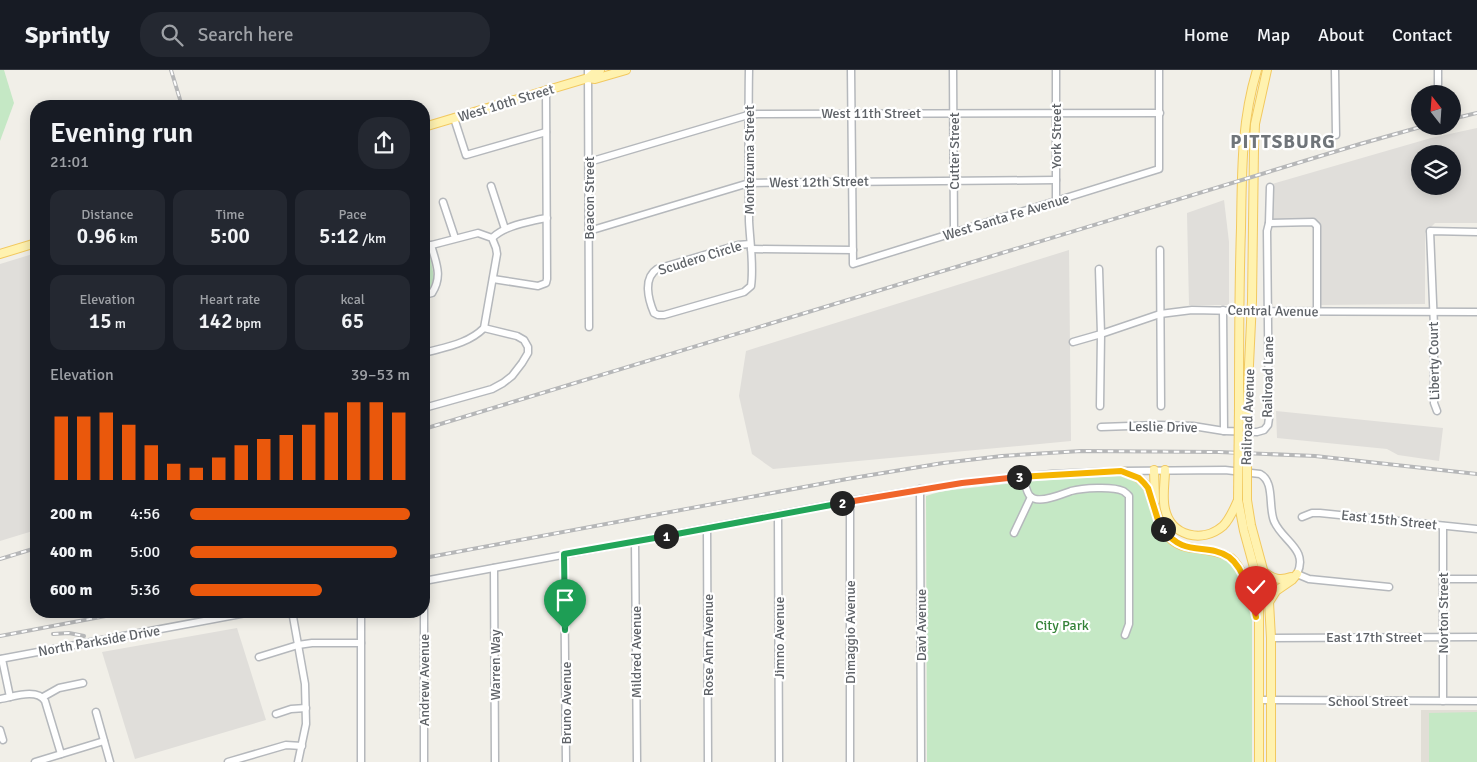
<!DOCTYPE html>
<meta charset="utf-8">
<style>
:root{--surface:#171b24;--page:#242831;--text:#f1f3f6;--muted:#9ea1a6;--line:#363941;--accent:#ea580c}
body{margin:0;font-family:Signika,sans-serif;background:var(--page);color:var(--text);height:100vh;display:flex;flex-direction:column;font-size:19px;white-space:nowrap}
*{box-sizing:border-box;margin:0}
p{font-size:16px;color:var(--muted)}
.icon{flex:none;width:28px;height:28px;fill:none;stroke:currentColor;stroke-width:2;stroke-linecap:round;stroke-linejoin:round}
.map{position:relative;flex:1;overflow:hidden}
.drawer{position:absolute;left:30px;top:30px;width:400px;height:518px;display:flex;flex-direction:column;background:var(--surface);border-radius:20px;box-shadow:0 2px 12px #0003}
.drawer>*{flex:none}
.needle{width:32px;rotate:343deg}
.fabs{position:absolute;left:1411px;top:15px;display:grid;gap:10px}
.fabs a{display:grid;place-items:center;width:50px;height:50px;border-radius:50%;background:var(--surface);box-shadow:0 2px 12px #0003;font-size:25px}
.pin{position:absolute;display:grid;place-items:center;width:42px;height:42px;color:#fff;margin:-51px -21px;border-radius:50% 50% 50% 0;rotate:-45deg;box-shadow:0 0 5px #0007}
.pin .icon{rotate:45deg}
.km{position:absolute;width:25px;height:25px;margin:-12px;border-radius:50%;background:#222;color:#fff;font-size:14px;line-height:25px;text-align:center}
.round{display:grid;place-items:center;flex:none;width:52px;height:52px;border-radius:20px;background:var(--page)}
.headline{display:flex;align-items:center;justify-content:space-between;height:85px;padding:0 20px}
h1{font-size:28px;font-weight:600;line-height:38px}
.stats{display:grid;grid-template-columns:repeat(3,1fr);gap:8px;height:85px;padding:5px 20px}
.stats div{display:grid;align-content:center;border-radius:12px;background:var(--page);text-align:center}
.stats b{font-size:21px;font-weight:600}
.stats small{font-size:14px;font-weight:400}
.stats p{font-size:14px}
.chart{height:140px;padding:10px 20px}
.chart p{display:flex;justify-content:space-between}
.chart svg{width:100%;height:90px;margin-top:5px;stroke:var(--accent);stroke-width:6}
ul{padding:0 20px;list-style:none;font-size:16px}
li{display:grid;grid-template-columns:80px 60px 1fr;align-items:center;height:38px}
li i{height:12px;border-radius:6px;background:var(--accent)}
header{display:flex;align-items:center;gap:30px;box-sizing:border-box;height:70px;padding:0 25px;background:var(--surface);border-bottom:1px solid var(--line)}
header strong{font-size:24px}
nav{display:flex;gap:28px;margin-inline-start:auto;font-size:18px}
.search{width:350px;height:45px;background:var(--page);display:flex;align-items:center;gap:12px;box-sizing:border-box;padding:0 18px;border-radius:20px;color:var(--muted);font-size:19px}
.map>svg:first-child{display:block}
.industrial{fill:#e0deda;fill-rule:evenodd}
.education{fill:#e1ded6}
.green{fill:#c5e8c5}
.lines{fill:none;stroke-linecap:round;stroke-linejoin:round}
.minor-casing{stroke:#b5b8bc;stroke-width:9}
.major-casing{stroke:#f2c960;stroke-width:10}
.minor{stroke:#fff;stroke-width:6}
.major{stroke:#fff2af;stroke-width:8}
.rail-casing{stroke:#b6b7b8;stroke-width:4}
.rail{stroke:#fff;stroke-width:2;stroke-dasharray:5.5;stroke-linecap:butt}
.major-bridge-casing{stroke:#f2c960;stroke-width:10;stroke-linecap:butt}
.major-bridge{stroke:#fff2af;stroke-width:8}
.split-1-casing{stroke:#fff;stroke-width:10}
.split-2-casing{stroke:#fff;stroke-width:10}
.split-3-casing{stroke:#fff;stroke-width:10}
.split-4-casing{stroke:#fff;stroke-width:10}
.split-5-casing{stroke:#fff;stroke-width:10}
.split-1{stroke:#22a559;stroke-width:6}
.split-2{stroke:#22a559;stroke-width:6}
.split-3{stroke:#f0652b;stroke-width:6}
.split-4{stroke:#f5b400;stroke-width:6}
.split-5{stroke:#f5b400;stroke-width:6}
.labels{text-anchor:middle;dominant-baseline:central;stroke-width:4.5;stroke-linejoin:round;paint-order:stroke}
.street-label{font-size:14px;fill:#5f6368;stroke:#fff}
.park-label{font-size:14px;fill:#348238;stroke:#fff}
.district-label{font-size:19px;font-weight:bold;letter-spacing:1px;fill:#70757a;stroke:#fff}
</style>
<header>
<strong>Sprintly</strong>
<div class="search"><svg class="icon" aria-label="search" viewBox="0 0 24 24"><circle cx="10" cy="10" r="6"/><path d="M15 15l6 6"/></svg>Search here</div>
<nav><a>Home</a><a>Map</a><a>About</a><a>Contact</a></nav>
</header>
<div class="map">
<svg width="1477" height="692" viewBox="0 0 1477 692">
<rect width="100%" height="100%" fill="#f1efe8"/>
<!-- industrial -->
<g class="industrial">
<path d="M 1477,58 L 1477,153 L 1435,153 L 1425,163 L 1425,234 L 1320,235 L 1318,151 L 1272,150 L 1272,114 L 1431,68 ZM 1420,84 L 1452,84 L 1452,116 L 1420,116 Z"/>
<path d="M 1224,130 L 1229,172 L 1229,235 L 1189,235 L 1187,143 Z"/>
<path d="M 1069,180 L 1071,371 L 773,399 L 752,384 L 739,326 L 746,281 Z"/>
<path d="M 36,183 L 36,460 L 0,471 L 0,194 Z"/>
<path d="M 1276,341 L 1443,358 L 1439,391 L 1398,385 L 1387,379 L 1277,368 Z"/>
<path d="M 237,558 L 266,650 L 135,689 L 102,582 Z"/>
</g>
<!-- education -->
<rect class="education" x="1421" y="640" width="56" height="52"/>
<!-- green -->
<g class="green">
<path d="M 0,0 L 4,0 L 14,33 L 0,71 Z"/>
<path d="M 424,184 L 427,184 L 430,186 L 434,207 L 430,219 L 424,221 Z"/>
<path d="M 1121,406 L 1133,409 L 1143,418 L 1174,473 C 1188,478 1215,483 1227,491 C 1240,500 1248,528 1252,543 L 1252,692 L 927,692 L 926,426 C 943,420 961,419 979,417 C 1026,411 1074,408 1121,406 Z"/>
<path d="M 1477,642 L 1477,692 L 1429,692 L 1429,643 Z"/>
</g>
<g class="lines">
<!-- minor casing -->
<g class="minor-casing">
<g id="minor">
<path d="M 588,0 L 589,257"/>
<path d="M 749,0 C 748,50 749,100 749,151 C 750,172 754,196 751,216 L 744,222 L 664,245 L 658,245 L 654,243 C 648,229 643,208 657,199 L 738,175 L 750,174"/>
<path d="M 851,0 L 853,194 L 1159,99 L 1159,0"/>
<path d="M 953,0 L 954,163"/>
<path d="M 1056,0 L 1056,131"/>
<path d="M 1335,0 L 1336,65"/>
<path d="M 1438,0 L 1438,24"/>
<path d="M 454,48 L 466,85 L 546,62"/>
<path d="M 589,92 L 748,45 L 758,44 L 1160,43"/>
<path d="M 491,116 L 505,159"/>
<path d="M 443,132 L 455,168"/>
<path d="M 1269,153 L 1313,152 L 1317,156 L 1317,242"/>
<path d="M 589,161 L 749,113 L 1056,110"/>
<path d="M 492,168 C 505,156 524,153 541,149 L 547,148"/>
<path d="M 424,177 L 478,163 L 492,168 L 496,178 L 497,184 L 484,258 C 468,274 445,277 424,283"/>
<path d="M 751,179 L 853,180"/>
<path d="M 1160,180 L 1161,336"/>
<path d="M 1099,199 L 1101,264 L 1100,336"/>
<path d="M 493,209 L 538,216 L 546,213 L 547,209 L 546,20"/>
<path d="M 424,225 L 432,223 C 443,206 436,193 431,175"/>
<path d="M 1223,240 L 1224,361"/>
<path d="M 1073,272 L 1101,264 L 1160,244 L 1192,240 L 1239,241 L 1477,242"/>
<path d="M 424,338 L 492,319 L 503,313 L 512,306 L 522,293 L 528,283 L 528,277 L 524,270 L 517,266 L 484,258"/>
<path d="M 1437,341 L 1434,333 L 1434,256 L 1430,161 L 1477,162"/>
<path d="M 1101,357 L 1159,355 L 1193,356 L 1224,361 L 1257,362 L 1264,360 L 1268,355 L 1269,348 L 1267,161 L 1269,153 L 1270,117"/>
<path d="M 1023,407 C 1025,412 1026,422 1030,426 C 1038,435 1062,424 1071,421 C 1082,418 1113,416 1123,421 C 1125,422 1127,424 1129,426 L 1129,554 L 1125,565"/>
<path d="M 920,419 L 921,692"/>
<path d="M 850,431 L 850,692"/>
<path d="M 778,445 L 779,692"/>
<path d="M 1302,447 L 1312,443 L 1320,443 L 1477,459"/>
<path d="M 1443,456 L 1443,631"/>
<path d="M 707,458 L 708,692"/>
<path d="M 1014,463 L 1031,427"/>
<path d="M 635,472 L 637,692"/>
<path d="M 564,484 L 566,692"/>
<path d="M 494,498 L 495,692"/>
<path d="M 1443,509 L 1477,509"/>
<path d="M 424,511 L 850,431 L 962,413 L 1052,404 L 1121,401 L 1225,400 L 1260,404 C 1275,412 1268,436 1274,451 C 1282,471 1309,479 1297,504 L 1309,509 L 1389,517"/>
<path d="M 424,529 L 424,692"/>
<path d="M 292,541 L 305,614 L 306,654 L 298,692"/>
<path d="M 361,543 L 361,692"/>
<path d="M 1271,568 L 1477,567"/>
<path d="M 259,587 L 298,575 L 312,573 L 361,573"/>
<path d="M 0,589 L 257,541"/>
<path d="M 2,589 L 10,627"/>
<path d="M 43,627 L 59,618 L 83,613"/>
<path d="M 0,629 C 13,627 37,618 45,631 L 61,684"/>
<path d="M 1259,630 L 1477,631"/>
<path d="M 96,642 L 110,692"/>
<path d="M 276,644 L 291,639 L 306,638"/>
<path d="M 0,660 L 3,670"/>
<path d="M 35,692 L 104,671"/>
<path d="M 228,692 L 286,675 L 302,676"/>
</g>
</g>
<!-- major casing -->
<g class="major-casing">
<g id="major">
<path d="M 588,8 L 595,9 L 626,0"/>
<path d="M 424,57 L 588,8 L 595,2 L 600,0"/>
<path d="M 0,184 L 36,173"/>
<path d="M 1239,337 C 1239,277 1239,218 1241,158 C 1242,104 1241,52 1257,0"/>
<path d="M 1247,337 L 1252,231 L 1254,78 L 1255,54 L 1267,0"/>
<path d="M 1154,400 L 1155,431"/>
<path d="M 1165,400 C 1165,412 1162,427 1165,439 C 1171,466 1202,474 1223,456 C 1230,449 1234,439 1238,430"/>
<path d="M 1121,401 C 1132,405 1141,407 1148,418 C 1155,436 1157,456 1172,470 C 1180,477 1191,478 1201,479 C 1211,481 1223,482 1231,488 C 1244,499 1252,528 1256,544"/>
<path d="M 1238,430 L 1244,461 L 1259,516 L 1259,692"/>
<path d="M 1247,430 L 1251,455 L 1268,518 L 1269,532 L 1271,568 L 1271,692"/>
<path d="M 1264,502 C 1273,509 1280,511 1291,507"/>
<path d="M 1269,532 L 1276,521 L 1292,510 L 1297,504"/>
</g>
</g>
<!-- minor -->
<use href="#minor" class="minor"/>
<!-- major -->
<use href="#major" class="major"/>
<!-- rail casing -->
<g class="rail-casing">
<g id="rail">
<path d="M 171,0 L 182,36"/>
<path d="M 1452,49 L 1477,43"/>
<path d="M 424,359 L 1360,74 L 1424,56"/>
<path d="M 424,488 L 847,409 L 943,393 L 1002,386 L 1081,381 L 1219,382 L 1315,386 L 1477,404"/>
<path d="M 0,489 L 36,478"/>
<path d="M 53,564 L 69,563 L 84,566"/>
<path d="M 0,566 L 132,541"/>
</g>
</g>
<!-- rail -->
<use href="#rail" class="rail"/>
<!-- major-bridge casing -->
<g class="major-bridge-casing">
<g id="major-bridge">
<path d="M 1238,430 L 1239,337"/>
<path d="M 1247,430 L 1247,337"/>
</g>
</g>
<!-- major-bridge -->
<use href="#major-bridge" class="major-bridge"/>
</g>
<g class="lines">
<!-- split-1 casing -->
<g class="split-1-casing">
<path id="split-1" d="M 565,560 L 564,484 L 666,466"/>
</g>
<!-- split-2 casing -->
<g class="split-2-casing">
<path id="split-2" d="M 666,466 L 842,433"/>
</g>
<!-- split-3 casing -->
<g class="split-3-casing">
<path id="split-3" d="M 842,433 L 962,413 L 1019,407"/>
</g>
<!-- split-4 casing -->
<g class="split-4-casing">
<path id="split-4" d="M 1019,407 L 1121,401 L 1139,408 L 1144,413 L 1148,418 L 1158,450 L 1163,459"/>
</g>
<!-- split-5 casing -->
<g class="split-5-casing">
<path id="split-5" d="M 1163,459 C 1184,488 1207,472 1229,487 C 1244,498 1253,530 1256,547"/>
</g>
<!-- split-1 -->
<use href="#split-1" class="split-1"/>
<!-- split-2 -->
<use href="#split-2" class="split-2"/>
<!-- split-3 -->
<use href="#split-3" class="split-3"/>
<!-- split-4 -->
<use href="#split-4" class="split-4"/>
<!-- split-5 -->
<use href="#split-5" class="split-5"/>
</g>
<g class="labels">
<!-- street labels -->
<g class="street-label">
<text transform="translate(506 33) rotate(-17)">West 10th Street</text>
<text x="871" y="43">West 11th Street</text>
<text transform="translate(1056 66) rotate(-90)">York Street</text>
<text transform="translate(954 81) rotate(-90)">Cutter Street</text>
<text transform="translate(749 90) rotate(-90)">Montezuma Street</text>
<text transform="translate(819 112) rotate(-1)">West 12th Street</text>
<text transform="translate(589 128) rotate(-90)">Beacon Street</text>
<text transform="translate(1006 147) rotate(-17)">West Santa Fe Avenue</text>
<text transform="translate(700 188) rotate(-17)">Scudero Circle</text>
<text transform="translate(1273 241) rotate(1)">Central Avenue</text>
<text transform="translate(1434 291) rotate(-91)">Liberty Court</text>
<text transform="translate(1268 307) rotate(-89)">Railroad Lane</text>
<text transform="translate(1248 347) rotate(-88)">Railroad Avenue</text>
<text transform="translate(1163 357) rotate(1)">Leslie Drive</text>
<text transform="translate(1389 450) rotate(6)">East 15th Street</text>
<text transform="translate(1443 543) rotate(-90)">Norton Street</text>
<text transform="translate(921 555) rotate(-90)">Davi Avenue</text>
<text transform="translate(850 562) rotate(-90)">Dimaggio Avenue</text>
<text x="1374" y="567">East 17th Street</text>
<text transform="translate(779 568) rotate(-90)">Jimno Avenue</text>
<text transform="translate(99 571) rotate(-10)">North Parkside Drive</text>
<text transform="translate(708 575) rotate(-90)">Rose Ann Avenue</text>
<text transform="translate(636 582) rotate(-90)">Mildred Avenue</text>
<text transform="translate(495 595) rotate(-90)">Warren Way</text>
<text transform="translate(424 610) rotate(-90)">Andrew Avenue</text>
<text x="1368" y="631">School Street</text>
<text transform="translate(566 633) rotate(-90)">Bruno Avenue</text>
</g>
<!-- park labels -->
<g class="park-label">
<text x="1062" y="555">City Park</text>
</g>
<!-- district labels -->
<g class="district-label">
<text x="1283" y="72">PITTSBURG</text>
</g>
</g>
</svg>
<div class="fabs">
<a><svg class="needle" viewBox="-14 -14 28 28"><path d="M0-13l5 13h-10z" fill="#e53935"/><path d="M0 13l5-13h-10z" fill="#9ea1a6"/></svg></a>
<a><svg class="icon" aria-label="layers" viewBox="0 0 24 24"><path d="M12 4l9 5-9 5-9-5zM3 14l9 5 9-5"/></svg></a>
</div>
<div class="pin" style="left:565px;top:560px;background:#1e9e55"><svg class="icon" aria-label="arrive" viewBox="0 0 24 24"><path d="M6 21V4h12l-3 4 3 4H6"/></svg></div>
<div class="pin" style="left:1256px;top:547px;background:#d93025"><svg class="icon" aria-label="check" viewBox="0 0 24 24"><path d="M5 12l5 5 9-10"/></svg></div>
<b class="km" style="left:666px;top:466px">1</b>
<b class="km" style="left:842px;top:433px">2</b>
<b class="km" style="left:1019px;top:407px">3</b>
<b class="km" style="left:1163px;top:459px">4</b>
<section class="drawer">
<div class="headline"><div><h1>Evening run</h1><p>21:01</p></div><a class="round"><svg class="icon" aria-label="share" viewBox="0 0 24 24"><path d="M12 15V3M7 8l5-5 5 5M5 13v7h14v-7"/></svg></a></div>
<div class="stats">
<div><p>Distance</p><b>0.96<small> km</small></b></div>
<div><p>Time</p><b>5:00</b></div>
<div><p>Pace</p><b>5:12<small> /km</small></b></div>
</div>
<div class="stats">
<div><p>Elevation</p><b>15<small> m</small></b></div>
<div><p>Heart rate</p><b>142<small> bpm</small></b></div>
<div><p>kcal</p><b>65</b></div>
</div>
<div class="chart"><p><span>Elevation</span>39–53 m</p>
<svg viewBox="0 0 160 44" preserveAspectRatio="none"><path d="M5 44V13M15 44V13M25 44V11M35 44V17M45 44V27M55 44V36M65 44V38M75 44V33M85 44V27M95 44V24M105 44V22M115 44V17M125 44V11M135 44V6M145 44V6M155 44V11"/></svg>
</div>
<ul>
<li><b>200 m</b>4:56<i style="width:100%"></i></li>
<li><b>400 m</b>5:00<i style="width:94%"></i></li>
<li><b>600 m</b>5:36<i style="width:60%"></i></li>
</ul>
</section>
</div>
